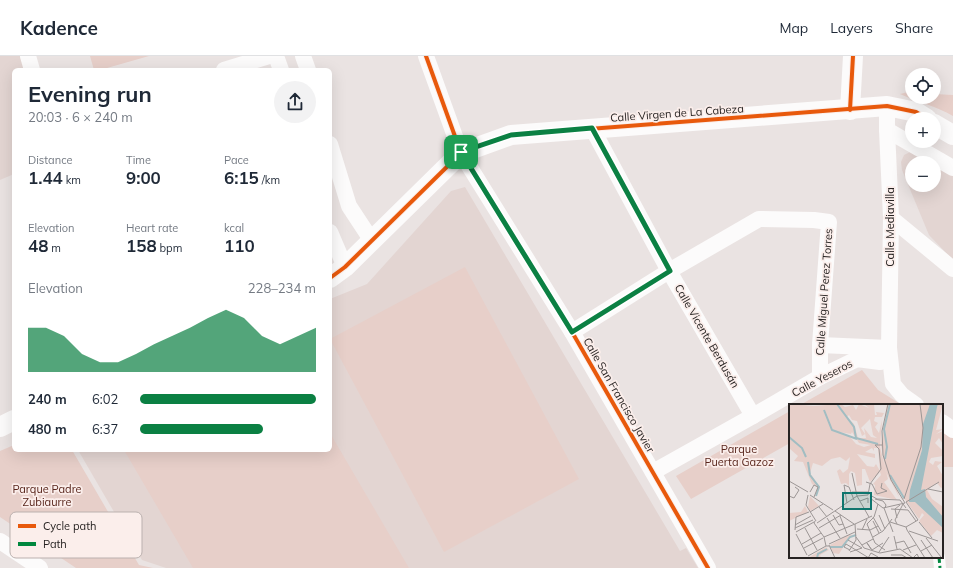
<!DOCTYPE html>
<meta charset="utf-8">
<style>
:root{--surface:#fff;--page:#f2f2f3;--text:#1f2937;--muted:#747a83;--line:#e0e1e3;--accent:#0b8043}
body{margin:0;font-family:Mulish,sans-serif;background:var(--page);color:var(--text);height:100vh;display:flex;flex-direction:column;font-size:15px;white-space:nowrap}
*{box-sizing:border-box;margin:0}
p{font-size:13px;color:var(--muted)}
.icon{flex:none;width:22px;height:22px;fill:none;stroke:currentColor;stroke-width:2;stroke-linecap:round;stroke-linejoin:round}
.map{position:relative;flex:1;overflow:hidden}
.side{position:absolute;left:12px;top:12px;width:320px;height:384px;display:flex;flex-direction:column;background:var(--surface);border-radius:6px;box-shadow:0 4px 16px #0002}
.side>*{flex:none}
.controls{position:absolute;left:905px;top:12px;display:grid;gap:8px}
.controls a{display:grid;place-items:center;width:36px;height:36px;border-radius:50%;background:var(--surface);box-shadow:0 4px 16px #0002;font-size:20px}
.pin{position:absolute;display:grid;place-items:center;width:34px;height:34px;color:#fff;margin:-17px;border-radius:8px;box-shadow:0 2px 6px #0006}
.round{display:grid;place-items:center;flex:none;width:42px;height:42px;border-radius:21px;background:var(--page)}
.overview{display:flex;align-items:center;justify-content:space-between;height:68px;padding:0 16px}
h1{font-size:22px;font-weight:700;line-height:30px}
.metrics{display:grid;grid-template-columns:repeat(3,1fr);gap:6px;height:68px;padding:4px 16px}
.metrics div{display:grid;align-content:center}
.metrics b{font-size:17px;font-weight:700}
.metrics small{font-size:11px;font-weight:400}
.metrics p{font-size:11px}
.chart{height:112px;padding:8px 16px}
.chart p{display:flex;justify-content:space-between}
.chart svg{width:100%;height:72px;margin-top:4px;fill:var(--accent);opacity:.7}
ul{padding:0 16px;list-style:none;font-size:13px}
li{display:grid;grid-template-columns:64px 48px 1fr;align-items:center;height:30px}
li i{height:10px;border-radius:5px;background:var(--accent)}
header{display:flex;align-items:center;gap:24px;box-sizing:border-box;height:56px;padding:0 20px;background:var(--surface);border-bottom:1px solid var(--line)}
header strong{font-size:19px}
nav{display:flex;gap:22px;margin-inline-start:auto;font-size:14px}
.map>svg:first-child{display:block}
.built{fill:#e3d5d2;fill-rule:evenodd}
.green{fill:#e7cfc9}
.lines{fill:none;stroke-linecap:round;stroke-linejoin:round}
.pedestrian{stroke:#fcfbfb;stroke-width:12}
.minor{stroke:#fcfbfb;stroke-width:16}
.tertiary{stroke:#fcfbfb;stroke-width:20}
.quiet{stroke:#00873e;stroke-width:3;stroke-dasharray:6 3;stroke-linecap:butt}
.cycleway-casing{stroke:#fbeeeb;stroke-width:6}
.cycleway{stroke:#e8590c;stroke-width:4}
.route-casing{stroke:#fff;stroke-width:8}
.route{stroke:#0b8043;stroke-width:5}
.labels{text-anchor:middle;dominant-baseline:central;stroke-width:3.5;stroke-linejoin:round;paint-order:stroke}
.street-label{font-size:11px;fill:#272322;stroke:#fbeeeb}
.park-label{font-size:11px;fill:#58251b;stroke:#fbeeeb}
.inset-river{fill:none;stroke:#a1bdc2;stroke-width:2}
.inset-road{fill:none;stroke:#9c9695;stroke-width:1}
.view{fill:#0f766e;fill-opacity:0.15;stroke:#0f766e;stroke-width:2}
.inset-edge{fill:none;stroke:#272322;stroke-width:2}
.key{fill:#fbeeeb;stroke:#bbb1af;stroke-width:1}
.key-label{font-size:11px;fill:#272322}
</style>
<header>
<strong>Kadence</strong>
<nav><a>Map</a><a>Layers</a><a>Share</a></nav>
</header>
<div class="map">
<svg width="953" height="512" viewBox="0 0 953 512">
<rect width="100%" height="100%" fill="#eae3e2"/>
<!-- built -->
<g class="built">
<path d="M 0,0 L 20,0 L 25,14 L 14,14 L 14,118 L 0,124 Z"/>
<path d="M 912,95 L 953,116 L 953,204 L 929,179 L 902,114 L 901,106 L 904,99 ZM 912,107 L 934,107 L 934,129 L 912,129 Z"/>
<path d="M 465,131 L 680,495 L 686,492 L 698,512 L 166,512 L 142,504 L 78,394 L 330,394 L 330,243 L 367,228 L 451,135 Z"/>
</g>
<!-- green -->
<g class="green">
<path d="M 90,0 L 149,0 L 100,14 L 94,14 Z"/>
<path d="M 908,36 L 912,36 L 912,41 L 934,41 L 934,38 L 953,39 L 953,60 C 936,50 917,46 900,38 Z"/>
<path d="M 465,211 L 579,423 L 444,496 L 330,283 Z"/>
<path d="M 862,314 L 878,334 L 902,349 L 800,349 Z"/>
<path d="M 790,355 L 790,387 L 691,443 L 676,420 Z"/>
<path d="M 942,374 L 953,381 L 953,411 L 942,411 Z"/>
<path d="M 330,377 L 409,512 L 193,512 L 124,394 L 330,394 Z"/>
<path d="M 14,389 L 14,394 L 72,394 L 139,509 L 153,512 L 76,512 L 0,461 L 0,395 Z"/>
</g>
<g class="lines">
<!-- pedestrian -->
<path class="pedestrian" d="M 939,501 L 940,512"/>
<!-- minor -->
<g class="minor">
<path d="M 28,0 L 32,14"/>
<path d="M 276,0 L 281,14"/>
<path d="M 303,0 L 308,14"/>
<path d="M 426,0 L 461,97 L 572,276 L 708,512"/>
<path d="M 224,14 L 269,0"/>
<path d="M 887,50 L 887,74 L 891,162 L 889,292 L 893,328 L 902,339 L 916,349"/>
<path d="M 592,72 L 669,215 L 753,360"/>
<path d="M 887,74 L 953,112"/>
<path d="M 330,88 L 349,150 L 372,185"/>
<path d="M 891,162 L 953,213"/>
<path d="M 330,176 L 345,211"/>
<path d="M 572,276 L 669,215 L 759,163 L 814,164 L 829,166 L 820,289 L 820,321"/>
<path d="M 820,289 L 889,292"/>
<path d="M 942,366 L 953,374"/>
<path d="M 653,416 L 753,360 L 820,321 L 857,303 L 880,306 L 886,301 L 889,292"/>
<path d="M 0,485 L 40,512"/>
</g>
<!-- tertiary -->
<g class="tertiary">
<path d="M 850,54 L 853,0"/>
<path d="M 934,68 L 953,79"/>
<path d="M 330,222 L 345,211 L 461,97 L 511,79 L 887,50 L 916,56 L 927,63"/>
<path d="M 0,371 L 14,364"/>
</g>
<!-- quiet -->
<path class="quiet" d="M 939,501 L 940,512"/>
<!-- cycleway casing -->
<g class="cycleway-casing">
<g id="cycleway">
<path d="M 426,0 L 461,97 L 572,276 L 708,512"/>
<path d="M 850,54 L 853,0"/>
<path d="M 330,222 L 345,211 L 461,97 L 511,79 L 887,50 L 916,56 L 927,63"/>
</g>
</g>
<!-- cycleway -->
<use href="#cycleway" class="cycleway"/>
</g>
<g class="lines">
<!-- route casing -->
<g class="route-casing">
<path id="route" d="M 592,72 L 670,215 L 572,276 L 461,96 L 511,79 Z"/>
</g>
<!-- route -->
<use href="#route" class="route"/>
</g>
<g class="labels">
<!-- street labels -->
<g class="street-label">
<text transform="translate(677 57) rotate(-4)">Calle Virgen de La Cabeza</text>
<text transform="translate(890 171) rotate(-90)">Calle Mediavilla</text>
<text transform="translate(824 236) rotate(-86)">Calle Miguel Perez Torres</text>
<text transform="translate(707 280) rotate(60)">Calle Vicente Berdusán</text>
<text transform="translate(822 322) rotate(-28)">Calle Yeseros</text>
<text transform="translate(619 339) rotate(60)">Calle San Francisco Javier</text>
</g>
<!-- park labels -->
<g class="park-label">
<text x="739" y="393">Parque<tspan x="739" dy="13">Puerta Gazoz</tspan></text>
<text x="47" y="433">Parque Padre<tspan x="47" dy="13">Zubiaurre</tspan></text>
</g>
</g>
<!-- overview -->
<g transform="translate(789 348)">
<rect width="154" height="154" fill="#eae3e2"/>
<path d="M 0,0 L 25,2 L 52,0 L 56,3 L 64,1 L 67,6 L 70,0 L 80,4 L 75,0 L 85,0 L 86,11 L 88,11 L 87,8 L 95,9 L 93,13 L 86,13 L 85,17 L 89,19 L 86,23 L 90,29 L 93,16 L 91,43 L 99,75 L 95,78 L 108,96 L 85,91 L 86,81 L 84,80 L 92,71 L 91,68 L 81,78 L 76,65 L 73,65 L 73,81 L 68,82 L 66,69 L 62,67 L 60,70 L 60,82 L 57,79 L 52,80 L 48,67 L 51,65 L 54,69 L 59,65 L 61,53 L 57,57 L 51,53 L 42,55 L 33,62 L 24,59 L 21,69 L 31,85 L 23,80 L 14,58 L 5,57 L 9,52 L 0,44 ZM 60,11 L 63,16 L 68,17 L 73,32 L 76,30 L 72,24 L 81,15 L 84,31 L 88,34 L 82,33 L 75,24 L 77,34 L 69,34 L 65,20 L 58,13 ZM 50,28 L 62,30 L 63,28 L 70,39 L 82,41 L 75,43 L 67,40 L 61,33 ZM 83,44 L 85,47 L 85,44 L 89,44 L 91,67 L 87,60 L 85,63 L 78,62 L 68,50 L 86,54 L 86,50 L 76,48 ZM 98,0 L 154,0 L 147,26 L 154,25 L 147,30 L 154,27 L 154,40 L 150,34 L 146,39 L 154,47 L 154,52 L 142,54 L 140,58 L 144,61 L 146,57 L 153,58 L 148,62 L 154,72 L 154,83 L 152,84 L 148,79 L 138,86 L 143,95 L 154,103 L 154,129 L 148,126 L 142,132 L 130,117 L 135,111 L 133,109 L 130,115 L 107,83 L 110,93 L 97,68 L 92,41 ZM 21,92 L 30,102 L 21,107 L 19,103 ZM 16,102 L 19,108 L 0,117 L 0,109 L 12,108 ZM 59,131 L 67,131 L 60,134 L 50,150 L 44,149 L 41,141 ZM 37,143 L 40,146 L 31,151 L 32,154 L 19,154 Z" fill="#e7cfc9" fill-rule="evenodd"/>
<path d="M 141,0 L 149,0 L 148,3 L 132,86 L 136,85 L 137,93 L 154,113 L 154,124 L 126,98 L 120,98 L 121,86 L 133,46 L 134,20 Z" fill="#a1bdc2"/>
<path class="inset-river" d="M 48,0 L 65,23 L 67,34 L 89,40M 35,6 L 43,26 L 68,35M 0,33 L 13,44 L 17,53M 96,55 L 98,43 L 95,25 L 101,0M 19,58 L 21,71 L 30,83 L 27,92M 101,71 L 115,94M 41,143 L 53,143 L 61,133 L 67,131M 28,154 L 29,150 L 38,145"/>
<path class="inset-road" d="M 63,69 L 68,92 L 80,113M 0,77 L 19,88M 77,78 L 83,80 L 88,90 L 98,87 L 92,84 L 93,79M 139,85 L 154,88M 21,88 L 25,81 L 29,83 L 25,93M 63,88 L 80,88M 19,91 L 17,101 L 27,117M 21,91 L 44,106M 79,91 L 81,80 L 92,65 L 90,45 L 86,41 L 93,41M 81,91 L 88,95 L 111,96 L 117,104M 0,92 L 5,94 L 10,86 L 6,83M 81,94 L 94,104 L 116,99 L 102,76 L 94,51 L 93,27 L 99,0M 86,95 L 94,97 L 97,101 L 96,104M 115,95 L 132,43 L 134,24 L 131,0M 71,97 L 79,94 L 79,99M 117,98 L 150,78M 117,98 L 129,116 L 117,123 L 118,126 L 136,154M 58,99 L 55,81 L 60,83 L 65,96M 30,103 L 38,113M 95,104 L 104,128M 102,105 L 119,106 L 127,117M 46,107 L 65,120M 21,108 L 34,100M 44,111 L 50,121 L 54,120M 90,111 L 96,125M 51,112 L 58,130M 84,113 L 92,127M 85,113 L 78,120 L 86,139 L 96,146M 85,113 L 89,100M 38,114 L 51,134M 108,114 L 106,105 L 111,101M 26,117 L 25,119 L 35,133 L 37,142 L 40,142M 84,117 L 90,129M 101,118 L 117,123M 130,118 L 143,134M 28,119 L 68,92 L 79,91M 66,120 L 83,112M 108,120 L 106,116 L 114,100M 6,121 L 22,112M 6,124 L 24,116M 16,124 L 28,146M 30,124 L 52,111M 68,125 L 81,126 L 89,122M 6,126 L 7,113 L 20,108M 73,126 L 78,115M 120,127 L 149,137M 7,128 L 25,118M 7,130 L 18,151M 105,132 L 108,145M 35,133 L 66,120M 67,133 L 75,144 L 91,149M 84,133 L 94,127 L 103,115M 137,134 L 152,153M 59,136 L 73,144M 132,136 L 144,154M 107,139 L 115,137 L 122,149M 13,140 L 32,129M 40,140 L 66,128M 40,141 L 46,154M 73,141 L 84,135M 15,144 L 34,134M 82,145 L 78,139 L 83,146M 61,146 L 55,143 L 57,140 L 80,154M 83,146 L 94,139M 114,146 L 127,141M 60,147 L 67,136 L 66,120M 132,147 L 143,141M 61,148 L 73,144M 90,148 L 100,133M 91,149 L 111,145 L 124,154 L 128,150 L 130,154M 102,151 L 113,151 L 118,154M 19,152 L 37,142M 79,154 L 82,149 L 89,153"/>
<path class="view" d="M 54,89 L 82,89 L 82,105 L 54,105 Z"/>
<rect width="154" height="154" class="inset-edge"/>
</g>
<!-- legend -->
<rect x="10" y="456" width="132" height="46" rx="6" class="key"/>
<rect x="18" y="468" width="18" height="4" fill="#e8590c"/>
<rect x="18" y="486" width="18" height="4" fill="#00873e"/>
<g class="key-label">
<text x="43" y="474">Cycle path</text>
<text x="43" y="492">Path</text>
</g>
</svg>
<div class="controls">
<a><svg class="icon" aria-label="locate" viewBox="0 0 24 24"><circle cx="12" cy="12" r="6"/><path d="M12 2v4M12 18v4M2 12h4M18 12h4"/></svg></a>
<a>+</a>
<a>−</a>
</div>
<div class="pin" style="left:461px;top:96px;background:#1e9e55"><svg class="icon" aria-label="arrive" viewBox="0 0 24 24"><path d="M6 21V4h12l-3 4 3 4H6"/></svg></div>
<section class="side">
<div class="overview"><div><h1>Evening run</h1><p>20:03 · 6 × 240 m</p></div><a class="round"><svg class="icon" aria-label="share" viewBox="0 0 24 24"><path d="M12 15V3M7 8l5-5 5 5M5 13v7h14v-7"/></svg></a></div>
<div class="metrics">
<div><p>Distance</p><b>1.44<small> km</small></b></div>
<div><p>Time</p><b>9:00</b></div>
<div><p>Pace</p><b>6:15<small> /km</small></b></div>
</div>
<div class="metrics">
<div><p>Elevation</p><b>48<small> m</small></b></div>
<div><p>Heart rate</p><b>158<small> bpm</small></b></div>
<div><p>kcal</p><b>110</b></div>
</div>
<div class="chart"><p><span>Elevation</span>228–234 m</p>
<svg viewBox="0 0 160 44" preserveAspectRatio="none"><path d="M0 44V17L10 17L20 22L30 33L40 38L50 38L60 33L70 27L80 22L90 17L100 11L110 6L120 11L130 22L140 27L150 22L160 17V44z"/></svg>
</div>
<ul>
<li><b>240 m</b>6:02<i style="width:100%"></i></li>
<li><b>480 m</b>6:37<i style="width:70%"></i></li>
</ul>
</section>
</div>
